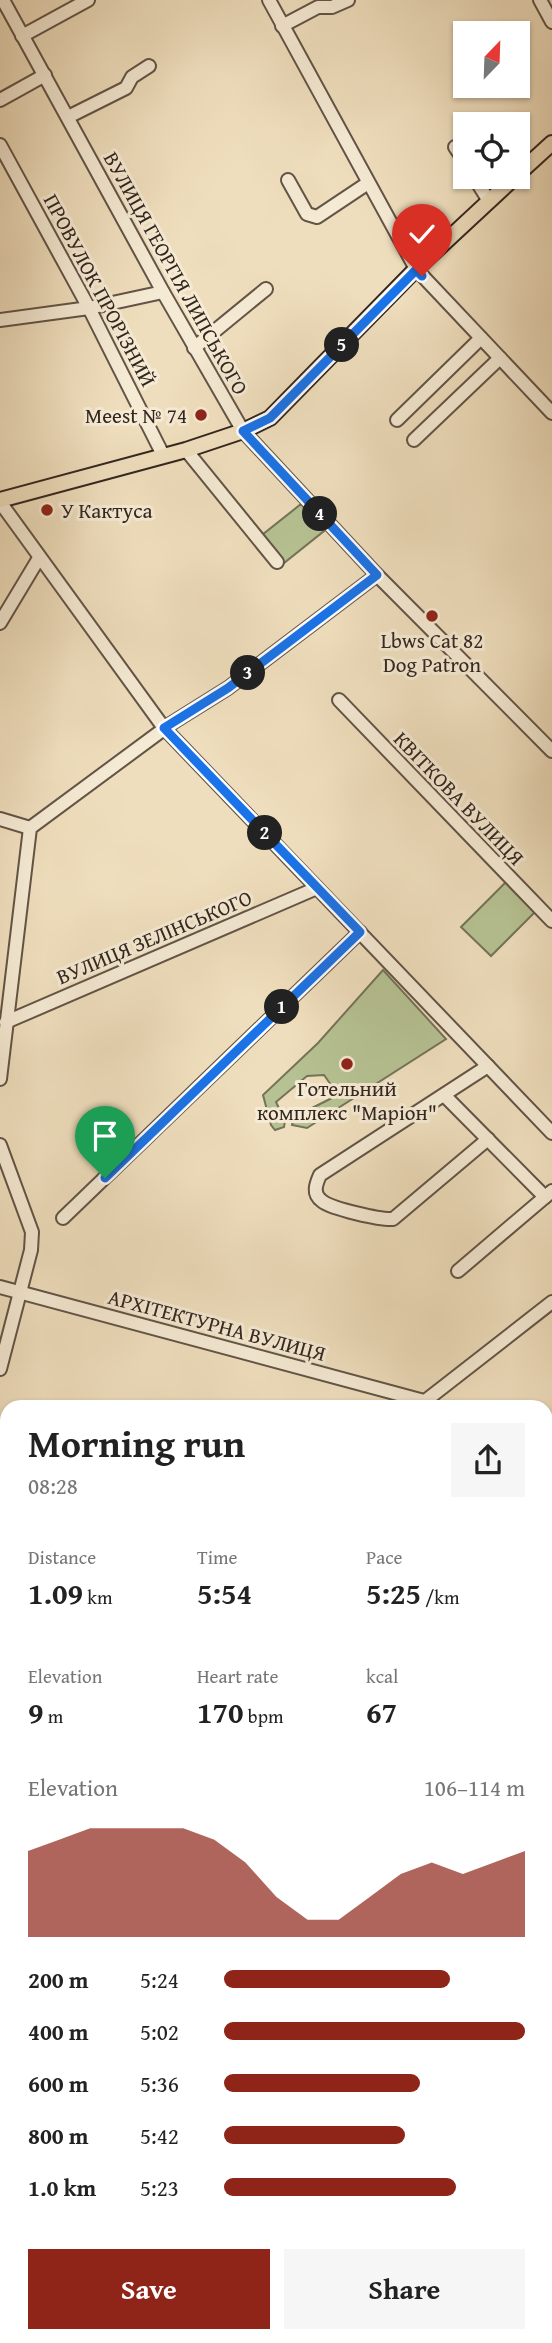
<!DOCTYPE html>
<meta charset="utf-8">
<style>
:root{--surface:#fff;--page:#f6f6f6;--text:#222;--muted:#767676;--accent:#8f2418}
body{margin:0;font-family:"Gentium Book Plus",serif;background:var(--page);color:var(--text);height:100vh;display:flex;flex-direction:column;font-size:26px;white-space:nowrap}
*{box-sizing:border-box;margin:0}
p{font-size:23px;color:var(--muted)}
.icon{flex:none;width:38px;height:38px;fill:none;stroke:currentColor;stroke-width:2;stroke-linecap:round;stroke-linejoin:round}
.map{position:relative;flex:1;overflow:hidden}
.details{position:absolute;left:0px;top:1400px;width:553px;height:943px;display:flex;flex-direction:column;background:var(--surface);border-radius:21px 21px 0 0;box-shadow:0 2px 5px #0004}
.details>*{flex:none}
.needle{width:46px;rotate:23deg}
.fabs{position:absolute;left:453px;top:21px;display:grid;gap:14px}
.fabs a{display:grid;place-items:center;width:77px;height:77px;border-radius:0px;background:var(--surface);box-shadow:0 2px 5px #0004;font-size:35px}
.pin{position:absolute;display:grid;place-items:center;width:60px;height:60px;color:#fff;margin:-72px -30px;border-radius:50% 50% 50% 0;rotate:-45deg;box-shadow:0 0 7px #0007}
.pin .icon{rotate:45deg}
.km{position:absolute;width:35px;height:35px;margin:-18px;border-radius:50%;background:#222;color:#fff;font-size:19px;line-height:35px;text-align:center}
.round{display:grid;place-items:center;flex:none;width:74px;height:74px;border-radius:0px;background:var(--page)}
.summary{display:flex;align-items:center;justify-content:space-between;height:119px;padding:0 28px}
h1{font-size:38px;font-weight:600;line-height:52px}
.stats{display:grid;grid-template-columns:repeat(3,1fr);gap:10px;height:119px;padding:7px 28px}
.stats div{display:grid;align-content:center}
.stats b{font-size:30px;font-weight:600}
.stats small{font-size:19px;font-weight:400}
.stats p{font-size:19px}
.chart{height:196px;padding:14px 28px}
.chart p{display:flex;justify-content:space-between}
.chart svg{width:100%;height:126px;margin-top:7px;fill:var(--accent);opacity:.7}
.button{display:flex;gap:14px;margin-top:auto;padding:14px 28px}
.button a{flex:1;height:80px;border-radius:0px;background:var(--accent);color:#fff;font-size:28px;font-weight:600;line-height:80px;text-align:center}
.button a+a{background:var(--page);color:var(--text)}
ul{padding:0 28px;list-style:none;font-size:23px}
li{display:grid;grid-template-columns:112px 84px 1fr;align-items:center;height:52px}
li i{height:18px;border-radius:9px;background:var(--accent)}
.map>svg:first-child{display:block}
.green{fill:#b6c293;stroke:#747459;stroke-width:2}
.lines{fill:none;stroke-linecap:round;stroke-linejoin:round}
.minor-casing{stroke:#625446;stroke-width:16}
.major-casing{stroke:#33261f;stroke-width:18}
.minor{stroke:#f5ead4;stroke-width:12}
.major{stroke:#efdebd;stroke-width:14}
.tram{stroke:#33261f;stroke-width:2}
.route-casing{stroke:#fff;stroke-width:14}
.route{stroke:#1a73e8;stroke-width:9}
.poi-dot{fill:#8f2418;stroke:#f5ead4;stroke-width:2.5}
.labels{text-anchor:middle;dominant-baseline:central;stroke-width:6;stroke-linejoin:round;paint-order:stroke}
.street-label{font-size:21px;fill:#33261f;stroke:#f5ead4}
.poi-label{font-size:21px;fill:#33261f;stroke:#f5ead4}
</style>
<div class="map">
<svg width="552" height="2343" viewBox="0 0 552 2343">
<rect width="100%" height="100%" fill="#efdebd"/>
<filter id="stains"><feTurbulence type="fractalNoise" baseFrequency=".00286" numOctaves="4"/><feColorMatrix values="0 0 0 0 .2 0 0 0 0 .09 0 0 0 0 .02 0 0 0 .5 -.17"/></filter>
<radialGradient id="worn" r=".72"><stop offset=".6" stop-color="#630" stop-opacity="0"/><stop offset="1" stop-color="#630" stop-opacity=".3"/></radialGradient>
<!-- green -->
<g class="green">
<path d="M 301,504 L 324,531 L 284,563 L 262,535 Z"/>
<path d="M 506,882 L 536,911 L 491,956 L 461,927 Z"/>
<path d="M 383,970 L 446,1039 L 307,1128 L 292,1125 L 294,1117 L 338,1095 L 324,1075 L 307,1076 L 276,1102 L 285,1121 L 284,1127 L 275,1130 L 271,1125 L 263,1095 L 318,1043 Z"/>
</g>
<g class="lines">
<!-- minor casing -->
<g class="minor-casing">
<g id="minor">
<path d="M 3,0 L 163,292 L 243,431 L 377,575 L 552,751"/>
<path d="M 269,0 L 416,269 L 552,413"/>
<path d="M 540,0 L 552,22"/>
<path d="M 282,26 L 318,7 L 332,7 L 348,0"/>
<path d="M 22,36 L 88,0"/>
<path d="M 0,100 L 45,75"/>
<path d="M 68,117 L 126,88 L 132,77 L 149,66"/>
<path d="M 0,145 L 89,308 L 163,455"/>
<path d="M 455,147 L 466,163"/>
<path d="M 474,177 L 489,201"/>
<path d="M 288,180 L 307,214 L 317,217 L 368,183"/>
<path d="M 0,320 L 89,308 L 163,292"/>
<path d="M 194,348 L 266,289"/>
<path d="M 397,420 L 481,338"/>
<path d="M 414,440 L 500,358"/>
<path d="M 186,450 L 277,562"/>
<path d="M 0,502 L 164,728 L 552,1133"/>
<path d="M 0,623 L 39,558"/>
<path d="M 339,700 L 552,921"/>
<path d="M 0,819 L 30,828"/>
<path d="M 6,1022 L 317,888"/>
<path d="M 0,1079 L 30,828 L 172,723 L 228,688 L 377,575"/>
<path d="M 444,1095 L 545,1197"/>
<path d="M 488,1139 L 393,1219 C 381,1220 332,1209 322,1201 C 312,1194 316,1184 320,1175 L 488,1066"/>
<path d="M 0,1145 L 32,1232 L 31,1250 L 0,1369"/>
<path d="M 63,1218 L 360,932"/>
<path d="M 458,1271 L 552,1191"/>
<path d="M 0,1287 L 424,1401"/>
<path d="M 420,1405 L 552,1302"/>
<path d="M 0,1675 L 7,1677"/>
<path d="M 0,1795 L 7,1797"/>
<path d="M 0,2204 L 7,2206"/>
<path d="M 37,2343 L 38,2336"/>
</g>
</g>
<!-- major casing -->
<g class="major-casing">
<g id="major">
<path d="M 518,174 L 552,143"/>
<path d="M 0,500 L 186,450 L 243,431 L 270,418 L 416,269 L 515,177"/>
<path d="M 546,1691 L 552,1684"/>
<path d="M 546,1918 L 552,1929"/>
<path d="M 546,2273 L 552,2259"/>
<path d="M 517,2343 L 520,2336"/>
</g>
</g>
<!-- minor -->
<use href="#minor" class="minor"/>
<!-- major -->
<use href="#major" class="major"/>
<!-- tram -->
<g class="tram">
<path d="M 546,1695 L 552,1688"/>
<path d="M 546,1905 L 552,1916"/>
<path d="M 546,2253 L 552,2238"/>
<path d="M 513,2343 L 516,2336"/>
</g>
</g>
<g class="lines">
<!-- route casing -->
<g class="route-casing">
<path id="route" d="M 105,1178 L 360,932 L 164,728 L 228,688 L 377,575 L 243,431 L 270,418 L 416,270 L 422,276"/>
</g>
<!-- route -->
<use href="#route" class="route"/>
</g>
<!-- markers -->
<g class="poi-dot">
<circle cx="201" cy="415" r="7"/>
<circle cx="47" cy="510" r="7"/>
<circle cx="432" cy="616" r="7"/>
<circle cx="347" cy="1064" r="7"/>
</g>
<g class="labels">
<!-- street labels -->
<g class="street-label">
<text transform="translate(176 273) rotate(61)">ВУЛИЦЯ ГЕОРГІЯ ЛИПСЬКОГО</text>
<text transform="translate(100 290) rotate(62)">ПРОВУЛОК ПРОРІЗНИЙ</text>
<text transform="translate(459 798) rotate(46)">КВІТКОВА ВУЛИЦЯ</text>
<text transform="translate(154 937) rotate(-23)">ВУЛИЦЯ ЗЕЛІНСЬКОГО</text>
<text transform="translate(217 1325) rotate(15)">АРХІТЕКТУРНА ВУЛИЦЯ</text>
</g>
<!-- poi labels -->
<g class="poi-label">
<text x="187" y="415" text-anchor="end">Meest № 74</text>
<text x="61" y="510" text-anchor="start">У Кактуса</text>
<text x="432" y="640">Lbws Cat 82<tspan x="432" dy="24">Dog Patron</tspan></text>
<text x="347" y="1088">Готельний<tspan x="347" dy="24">комплекс "Маріон"</tspan></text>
</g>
</g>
<rect width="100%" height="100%" filter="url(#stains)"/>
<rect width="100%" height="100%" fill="url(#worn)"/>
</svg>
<div class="fabs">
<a><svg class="needle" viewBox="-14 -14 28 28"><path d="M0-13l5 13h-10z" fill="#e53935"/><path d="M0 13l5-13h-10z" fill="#767676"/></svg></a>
<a><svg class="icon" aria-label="locate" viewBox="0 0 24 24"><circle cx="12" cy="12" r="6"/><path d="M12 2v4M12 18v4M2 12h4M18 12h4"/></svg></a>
</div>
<div class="pin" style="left:105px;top:1178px;background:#1e9e55"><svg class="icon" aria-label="arrive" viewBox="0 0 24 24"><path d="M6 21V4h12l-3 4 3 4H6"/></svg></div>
<div class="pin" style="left:422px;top:276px;background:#d93025"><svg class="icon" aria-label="check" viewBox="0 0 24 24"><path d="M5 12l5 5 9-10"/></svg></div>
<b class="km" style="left:282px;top:1007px">1</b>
<b class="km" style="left:265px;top:833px">2</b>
<b class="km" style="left:248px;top:673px">3</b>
<b class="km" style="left:320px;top:514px">4</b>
<b class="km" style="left:342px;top:345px">5</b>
<section class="details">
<div class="summary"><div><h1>Morning run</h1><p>08:28</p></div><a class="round"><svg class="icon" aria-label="share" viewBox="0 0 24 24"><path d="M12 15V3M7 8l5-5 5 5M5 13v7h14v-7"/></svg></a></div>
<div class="stats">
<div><p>Distance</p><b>1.09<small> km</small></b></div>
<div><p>Time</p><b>5:54</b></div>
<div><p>Pace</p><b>5:25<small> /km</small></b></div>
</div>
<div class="stats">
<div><p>Elevation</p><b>9<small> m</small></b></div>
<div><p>Heart rate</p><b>170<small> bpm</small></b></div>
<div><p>kcal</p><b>67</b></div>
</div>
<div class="chart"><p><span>Elevation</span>106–114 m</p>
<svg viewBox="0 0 160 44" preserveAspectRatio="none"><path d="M0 44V14L10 10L20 6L30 6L40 6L50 6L60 10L70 18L80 30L90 38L100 38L110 30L120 22L130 18L140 22L150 18L160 14V44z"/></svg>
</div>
<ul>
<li><b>200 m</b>5:24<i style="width:75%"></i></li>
<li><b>400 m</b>5:02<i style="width:100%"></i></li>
<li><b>600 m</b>5:36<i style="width:65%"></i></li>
<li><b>800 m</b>5:42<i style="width:60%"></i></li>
<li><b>1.0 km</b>5:23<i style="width:77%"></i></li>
</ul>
<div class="button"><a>Save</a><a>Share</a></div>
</section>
</div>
